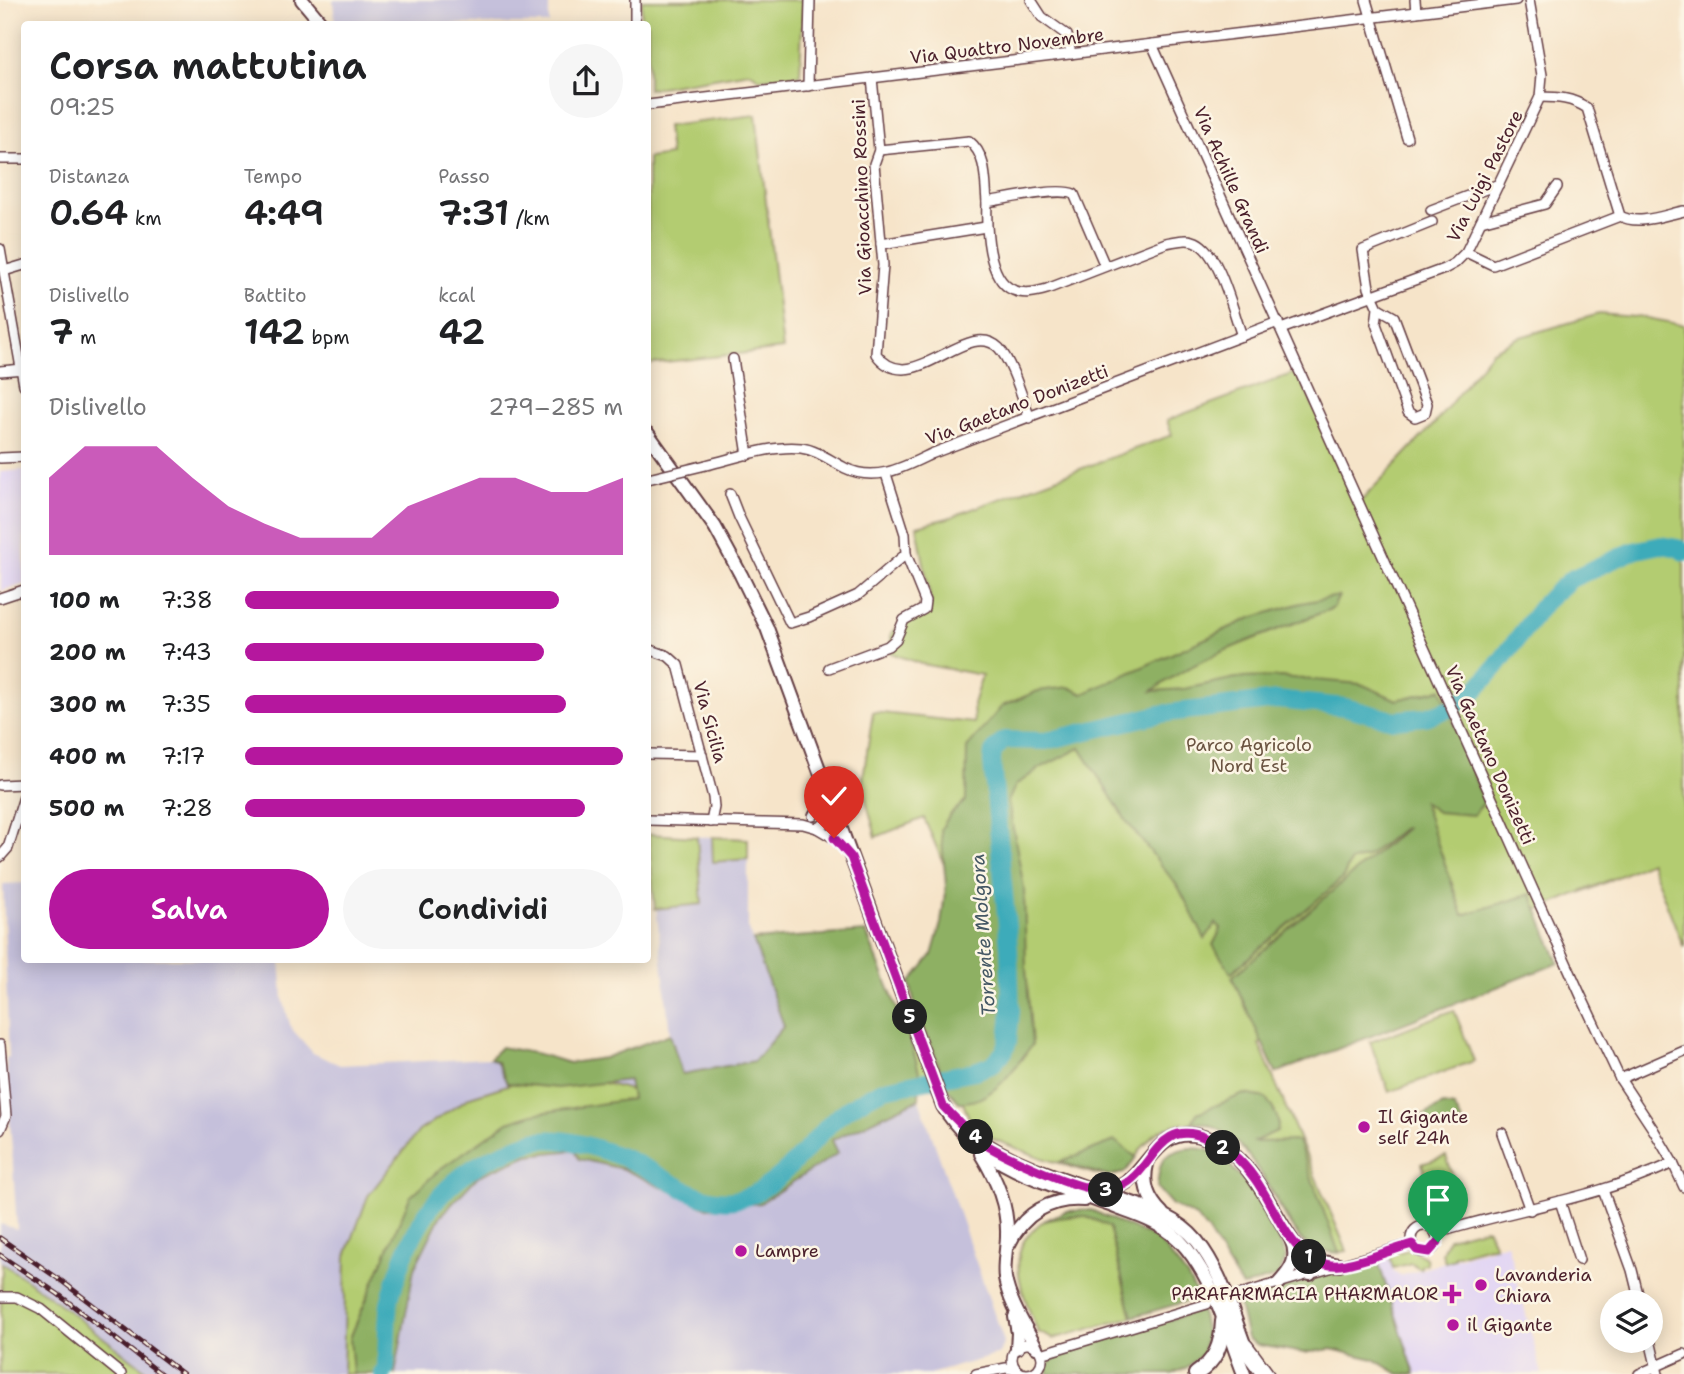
<!DOCTYPE html>
<html lang="it">
<meta charset="utf-8">
<style>
:root{--surface:#fff;--page:#f6f6f6;--text:#202124;--muted:#757577;--accent:#b5179e}
body{margin:0;font-family:"Shantell Sans",sans-serif;background:var(--page);color:var(--text);height:100vh;display:flex;flex-direction:column;font-size:26px;white-space:nowrap}
*{box-sizing:border-box;margin:0}
p{font-size:23px;color:var(--muted)}
.icon{flex:none;width:38px;height:38px;fill:none;stroke:currentColor;stroke-width:2;stroke-linecap:round;stroke-linejoin:round}
.map{position:relative;flex:1;overflow:hidden}
.drawer{position:absolute;left:21px;top:21px;width:630px;height:942px;display:flex;flex-direction:column;background:var(--surface);border-radius:7px;box-shadow:0 4px 18px #0003}
.drawer>*{flex:none}
.buttons{position:absolute;left:1600px;top:1290px;display:grid;gap:14px}
.buttons a{display:grid;place-items:center;width:63px;height:63px;border-radius:50%;background:var(--surface);box-shadow:0 4px 18px #0003;font-size:35px}
.pin{position:absolute;display:grid;place-items:center;width:60px;height:60px;color:#fff;margin:-72px -30px;border-radius:50% 50% 50% 0;rotate:-45deg;box-shadow:0 0 7px #0007}
.pin .icon{rotate:45deg}
.km{position:absolute;width:35px;height:35px;margin:-18px;border-radius:50%;background:#222;color:#fff;font-size:19px;line-height:35px;text-align:center}
.round{display:grid;place-items:center;flex:none;width:74px;height:74px;border-radius:37px;background:var(--page)}
.head{display:flex;align-items:center;justify-content:space-between;height:119px;padding:0 28px}
h1{font-size:38px;font-weight:600;line-height:52px}
.figures{display:grid;grid-template-columns:repeat(3,1fr);gap:10px;height:119px;padding:7px 28px}
.figures div{display:grid;align-content:center}
.figures b{font-size:35px;font-weight:600}
.figures small{font-size:19px;font-weight:400}
.figures p{font-size:19px}
.chart{height:196px;padding:14px 28px}
.chart p{display:flex;justify-content:space-between}
.chart svg{width:100%;height:126px;margin-top:7px;fill:var(--accent);opacity:.7}
.primary-button{display:flex;gap:14px;margin-top:auto;padding:14px 28px}
.primary-button a{flex:1;height:80px;border-radius:42px;background:var(--accent);color:#fff;font-size:28px;font-weight:600;line-height:80px;text-align:center}
.primary-button a+a{background:var(--page);color:var(--text)}
ul{padding:0 28px;list-style:none;font-size:23px}
li{display:grid;grid-template-columns:112px 84px 1fr;align-items:center;height:52px}
li i{height:18px;border-radius:9px;background:var(--accent)}
.map>svg:first-child{display:block}
.built{fill:#e1d4f4}
.industrial{fill:#c5c0db}
.green{fill:#b3cc71;stroke:#7e764e;stroke-width:2}
.forest{fill:#8eb063;stroke:#6c6847;stroke-width:2}
.lines{fill:none;stroke-linecap:round;stroke-linejoin:round}
.river{stroke:#3cabba;stroke-width:18}
.street-casing{stroke:#643d43;stroke-width:12}
.secondary-casing{stroke:#643d43;stroke-width:16}
.primary-casing{stroke:#643d43;stroke-width:18}
.highway-casing{stroke:#643d43;stroke-width:19}
.street{stroke:#fff;stroke-width:9}
.secondary{stroke:#fff;stroke-width:12}
.primary{stroke:#fff;stroke-width:14}
.highway{stroke:#fff;stroke-width:16}
.rail-casing{stroke:#4a1f2b;stroke-width:5}
.rail{stroke:#fcf5e5;stroke-width:2.5;stroke-dasharray:8;stroke-linecap:butt}
.street-bridge-casing{stroke:#643d43;stroke-width:12;stroke-linecap:butt}
.street-bridge{stroke:#fff;stroke-width:9}
.route-casing{stroke:#fff;stroke-width:14}
.route{stroke:#b5179e;stroke-width:9}
.poi-dot{fill:#b5179e;stroke:#fcf5e5;stroke-width:2.5}
.labels{text-anchor:middle;dominant-baseline:central;stroke-width:5;stroke-linejoin:round;paint-order:stroke}
.street-label{font-size:18px;fill:#4a1f2b;stroke:#fcf5e5}
.park-label{font-size:18px;fill:#6a5340;stroke:#fcf5e5}
.poi-label{font-size:18px;fill:#4a1f2b;stroke:#fcf5e5;text-anchor:start}
.water-label{font-size:19px;font-style:italic;fill:#445764;stroke:#fcf5e5}
</style>
<div class="map">
<svg width="1684" height="1374" viewBox="0 0 1684 1374">
<rect width="100%" height="100%" fill="#fcf5e5"/>
<filter id="ink" filterUnits="userSpaceOnUse"><feTurbulence type="fractalNoise" baseFrequency=".0143" numOctaves="2"/><feDisplacementMap in="SourceGraphic" scale="14" xChannelSelector="R" yChannelSelector="G"/><feConvolveMatrix kernelMatrix="1 2 1 2 8 2 1 2 1" color-interpolation-filters="sRGB"/></filter>
<filter id="wash" filterUnits="userSpaceOnUse"><feTurbulence type="fractalNoise" baseFrequency=".00686" numOctaves="4" result="noise"/><feDisplacementMap in="SourceGraphic" scale="28" xChannelSelector="R" yChannelSelector="G"/><feGaussianBlur stdDeviation="1.57" result="paint"/><feColorMatrix in="noise" values="0 0 0 0 0 0 0 0 0 0 0 0 0 0 0 0 0 1.4 0 .05"/><feComposite in="paint" operator="in"/></filter>
<g filter="url(#wash)">
<rect width="100%" height="100%" fill="#f6e4c9"/>
<!-- built -->
<g class="built">
<path d="M 24,470 L 24,583 L 1,591 L 0,472 Z"/>
<path d="M 1507,1243 L 1542,1374 L 1415,1374 L 1377,1258 L 1389,1255 L 1394,1272 L 1400,1276 Z"/>
</g>
<!-- industrial -->
<g class="industrial">
<path d="M 333,0 L 549,0 L 549,24 L 335,24 Z"/>
<path d="M 648,834 L 748,839 L 748,927 L 784,1026 L 754,1061 L 682,1075 L 670,1034 Z"/>
<path d="M 24,883 L 24,959 L 280,959 L 283,999 L 291,1028 L 313,1053 L 340,1065 L 490,1058 L 557,1088 L 630,1080 L 633,1099 L 440,1169 L 353,1374 L 151,1374 L 41,1290 L 0,1262 L 0,1224 L 17,1229 L 6,1058 L 9,1057 L 3,884 Z"/>
<path d="M 919,1099 L 1004,1342 L 1000,1354 L 930,1374 L 395,1374 L 414,1269 L 440,1217 L 478,1176 L 528,1155 L 575,1150 L 579,1159 L 623,1169 L 708,1208 L 832,1140 Z"/>
</g>
<!-- green -->
<g class="green">
<path d="M 642,0 L 803,0 L 800,75 L 760,79 L 750,72 L 648,89 L 648,24 L 641,24 Z"/>
<path d="M 756,115 L 783,349 L 648,364 L 648,158 L 670,155 L 667,126 Z"/>
<path d="M 1599,314 L 1647,318 L 1684,325 L 1684,948 L 1650,862 L 1580,894 L 1612,879 L 1535,911 L 1548,941 L 1259,1044 L 1347,1251 C 1331,1254 1312,1252 1301,1240 C 1268,1201 1250,1119 1187,1123 C 1155,1124 1142,1146 1127,1171 L 1116,1175 L 1098,1175 L 1042,1158 L 993,1139 L 971,1123 L 954,1080 L 924,1080 L 837,1118 L 486,1158 L 420,1239 L 388,1374 L 343,1374 L 346,1256 L 368,1196 L 419,1131 L 470,1097 L 517,1082 L 604,1083 L 642,1093 L 924,1013 L 955,1011 L 946,869 L 924,818 L 876,837 L 862,785 L 873,712 L 974,723 L 973,704 L 982,675 L 921,664 L 891,653 L 891,633 L 931,602 L 917,526 L 948,518 L 1172,435 L 1167,420 L 1297,372 L 1360,502 L 1436,422 L 1492,351 L 1517,338 Z"/>
<path d="M 648,834 L 697,837 L 702,904 L 655,909 Z"/>
<path d="M 712,837 L 748,839 L 748,859 L 713,862 Z"/>
<path d="M 1454,1010 L 1474,1061 L 1389,1092 L 1370,1042 Z"/>
<path d="M 1446,1156 L 1460,1197 L 1436,1205 L 1422,1164 Z"/>
<path d="M 1077,1214 L 1093,1218 L 1109,1227 L 1132,1317 L 1053,1339 L 1038,1332 C 1027,1304 1004,1258 1031,1232 C 1035,1229 1039,1223 1044,1221 C 1053,1217 1067,1216 1077,1214 Z"/>
<path d="M 1485,1228 L 1488,1229 L 1495,1247 L 1489,1246 L 1454,1256 L 1454,1259 L 1445,1262 L 1442,1253 L 1448,1238 Z"/>
<path d="M 1411,1249 L 1426,1258 L 1427,1264 L 1421,1265 L 1421,1269 L 1411,1263 L 1393,1268 L 1389,1255 Z"/>
<path d="M 2,1263 L 41,1290 L 151,1374 L 0,1374 Z"/>
</g>
<!-- forest -->
<g class="forest">
<path d="M 1339,596 L 1333,608 C 1273,633 1205,652 1152,691 L 1184,689 L 1236,678 L 1281,677 L 1361,684 L 1397,700 L 1441,689 L 1484,803 L 1473,815 L 1437,812 L 1423,802 L 1463,915 L 1531,894 L 1559,963 L 1276,1073 L 1232,977 L 1406,828 L 1402,829 L 1367,857 L 1350,862 L 1343,878 L 1231,973 L 1213,945 L 1221,929 L 1216,923 L 1205,939 L 1179,888 L 1127,822 L 1080,748 L 1042,767 L 1016,785 L 1008,801 L 1024,888 L 1026,968 L 1032,1045 C 1014,1068 992,1105 959,1102 L 946,1088 L 934,1051 L 916,1010 L 910,983 L 932,955 L 941,923 L 946,886 L 941,829 L 949,816 L 966,800 L 967,748 L 1002,706 L 1038,691 L 1069,687 L 1083,694 L 1251,618 L 1301,603 Z"/>
<path d="M 866,932 L 911,1043 L 920,1075 L 919,1099 L 832,1140 L 838,1153 L 760,1203 L 708,1208 L 623,1169 L 579,1159 L 575,1150 L 528,1155 L 478,1176 L 440,1217 L 414,1269 L 395,1374 L 353,1374 L 350,1338 L 410,1197 L 440,1169 L 508,1122 L 533,1114 L 632,1099 L 629,1080 L 557,1088 L 507,1083 L 497,1062 L 490,1058 L 501,1047 L 539,1054 L 569,1063 L 604,1058 L 670,1034 L 682,1074 L 754,1061 L 784,1026 L 753,940 Z"/>
<path d="M 1244,1094 L 1266,1098 C 1273,1109 1281,1118 1277,1131 L 1253,1142 L 1298,1141 L 1339,1253 C 1326,1251 1313,1251 1303,1241 C 1296,1235 1291,1222 1285,1214 C 1265,1179 1238,1123 1192,1122 L 1197,1113 Z"/>
<path d="M 1443,1105 L 1454,1107 L 1463,1123 L 1437,1128 L 1421,1117 Z"/>
<path d="M 1115,1141 L 1136,1157 L 1124,1173 L 1107,1176 L 1060,1162 Z"/>
<path d="M 1188,1148 C 1195,1148 1204,1148 1210,1151 C 1244,1169 1274,1222 1286,1258 L 1278,1276 L 1242,1287 L 1208,1232 L 1196,1217 L 1172,1205 L 1157,1188 C 1160,1161 1160,1154 1188,1148 Z"/>
<path d="M 1091,1210 L 1157,1239 L 1187,1276 L 1199,1298 L 1132,1317 L 1109,1227 C 1082,1211 1071,1216 1043,1221 L 1066,1211 Z"/>
<path d="M 1377,1258 L 1415,1374 L 1399,1374 L 1374,1359 L 1331,1349 L 1304,1353 L 1258,1345 L 1247,1338 L 1238,1302 Z"/>
<path d="M 1201,1310 L 1206,1335 L 1203,1354 L 1186,1368 L 1171,1374 L 1049,1374 L 1046,1366 L 1059,1354 Z"/>
</g>
<g class="lines">
<!-- river -->
<path class="river" d="M 383,1374 L 386,1368 C 387,1347 386,1325 389,1304 C 392,1289 398,1274 403,1259 C 423,1208 453,1172 505,1152 C 516,1147 528,1141 540,1140 C 567,1137 596,1148 622,1157 C 659,1170 698,1209 739,1199 C 777,1190 808,1145 835,1119 C 849,1107 868,1096 885,1089 L 975,1071 L 992,1065 L 1004,1052 L 1008,1042 L 1011,1011 L 1009,948 L 992,762 L 993,752 L 1004,740 L 1046,741 L 1160,714 L 1277,700 L 1345,707 L 1393,720 L 1425,717 L 1452,708 L 1475,691 L 1496,667 L 1545,602 L 1571,579 L 1633,551 L 1661,545 L 1678,548 L 1684,552"/>
</g>
</g>
<g filter="url(#ink)">
<g class="lines">
<!-- street casing -->
<g class="street-casing">
<g id="street">
<path d="M 1031,0 L 1042,17 L 1067,35 L 1071,54"/>
<path d="M 1366,0 L 1407,138"/>
<path d="M 1415,0 L 1416,12"/>
<path d="M 635,24 L 635,0"/>
<path d="M 1152,44 L 1581,996 L 1620,1079 L 1653,1129 L 1673,1163 L 1684,1187"/>
<path d="M 872,78 L 879,150 L 874,164 L 883,265 L 876,354 C 911,402 967,316 999,348 C 1013,364 1022,398 1030,418"/>
<path d="M 808,86 L 810,0"/>
<path d="M 1540,97 C 1558,97 1572,98 1587,108 L 1620,216 C 1639,226 1664,215 1684,211"/>
<path d="M 648,105 L 1516,0"/>
<path d="M 879,150 L 969,141 C 987,155 985,181 987,202 C 1006,199 1058,187 1074,194 L 1105,266"/>
<path d="M 0,159 L 24,159"/>
<path d="M 987,202 C 986,226 987,279 1013,290 C 1024,295 1036,292 1047,289 L 1166,243 C 1174,242 1184,238 1193,241 C 1219,248 1233,312 1242,336"/>
<path d="M 1431,210 L 1499,184"/>
<path d="M 1481,221 L 1545,204 L 1557,187"/>
<path d="M 881,244 L 986,227"/>
<path d="M 0,249 L 24,385"/>
<path d="M 1466,252 L 1493,265 L 1620,216"/>
<path d="M 4,271 L 24,265"/>
<path d="M 1378,308 L 1376,324 L 1408,412 L 1415,417 L 1425,413 L 1427,404 L 1394,317 L 1378,308 L 1369,288 L 1363,250 L 1432,222"/>
<path d="M 1281,329 L 1444,269 L 1455,263 L 1466,252 L 1540,97 L 1542,75 L 1529,0"/>
<path d="M 733,359 L 748,455"/>
<path d="M 0,371 L 24,369"/>
<path d="M 0,458 L 24,457"/>
<path d="M 706,465 C 736,458 770,445 801,448 C 817,450 831,461 845,468 C 876,483 904,467 931,454 L 1278,322"/>
<path d="M 730,494 L 739,517 L 790,623 L 809,617 L 858,595 L 906,554"/>
<path d="M 0,598 L 24,590"/>
<path d="M 648,649 L 668,656 L 678,665 L 713,797 L 714,807 L 711,822"/>
<path d="M 829,668 L 888,646 L 896,639 L 904,620 L 924,609 L 925,601 L 906,554 L 905,534 L 886,474"/>
<path d="M 648,754 L 702,755"/>
<path d="M 0,785 L 24,784"/>
<path d="M 813,816 L 820,804 L 822,782"/>
<path d="M 648,820 L 803,824 L 817,828 L 837,817"/>
<path d="M 817,828 L 834,838 L 848,853"/>
<path d="M 0,857 L 8,848 L 24,797"/>
<path d="M 0,1045 L 6,1116 L 0,1130"/>
<path d="M 1620,1079 L 1684,1051"/>
<path d="M 1502,1133 L 1530,1210"/>
<path d="M 1603,1190 L 1632,1270 L 1640,1302"/>
<path d="M 1560,1201 L 1579,1260"/>
<circle cx="1424" cy="1239" r="13"/>
<path d="M 1437,1233 C 1515,1209 1598,1198 1673,1163"/>
<path d="M 1234,1296 L 1412,1244"/>
<path d="M 0,1297 L 17,1297 L 41,1309 L 121,1374"/>
<path d="M 1650,1340 L 1658,1374"/>
<circle cx="1027" cy="1359" r="15"/>
<path d="M 1041,1354 L 1207,1304"/>
<path d="M 976,1374 L 1006,1368 L 1016,1370"/>
<path d="M 1639,1374 L 1684,1354"/>
</g>
</g>
<!-- secondary casing -->
<g class="secondary-casing">
<g id="secondary">
<path d="M 302,0 L 322,24"/>
<path d="M 648,434 L 715,527 L 741,575 L 767,628 L 943,1106 C 984,1173 1054,1183 1123,1210 C 1143,1217 1164,1225 1179,1240 C 1212,1273 1227,1331 1244,1374"/>
<path d="M 979,1140 C 1018,1166 1064,1179 1108,1195 C 1140,1206 1175,1214 1197,1241 C 1223,1273 1233,1317 1248,1354"/>
<path d="M 981,1154 C 996,1178 1008,1206 1007,1235 C 1007,1249 1003,1264 1005,1278 C 1009,1302 1025,1326 1036,1347"/>
<path d="M 1147,1164 C 1142,1184 1148,1199 1162,1213"/>
<path d="M 1098,1189 C 1147,1196 1147,1123 1200,1136 C 1241,1146 1262,1190 1282,1224 C 1289,1236 1296,1249 1308,1257 C 1318,1262 1329,1263 1339,1265"/>
<path d="M 1009,1244 C 1023,1214 1051,1197 1084,1200"/>
<path d="M 1295,1255 L 1301,1268 L 1310,1274"/>
<path d="M 1279,1283 C 1292,1269 1299,1258 1291,1239"/>
<path d="M 1015,1317 L 1018,1333 L 1017,1348"/>
</g>
</g>
<!-- primary casing -->
<g class="primary-casing">
<path id="primary" d="M 1196,1374 C 1216,1361 1222,1344 1223,1321"/>
</g>
<!-- highway casing -->
<g class="highway-casing">
<path id="highway" d="M 1245,1347 L 1265,1374"/>
</g>
<!-- street -->
<use href="#street" class="street"/>
<!-- secondary -->
<use href="#secondary" class="secondary"/>
<!-- primary -->
<use href="#primary" class="primary"/>
<!-- highway -->
<use href="#highway" class="highway"/>
<!-- rail casing -->
<g class="rail-casing">
<g id="rail">
<path d="M 0,1238 L 63,1282 L 183,1374"/>
<path d="M 0,1255 L 58,1294 L 161,1374"/>
</g>
</g>
<!-- rail -->
<use href="#rail" class="rail"/>
<!-- street-bridge casing -->
<g class="street-bridge-casing">
<path id="street-bridge" d="M 648,479 L 706,465"/>
</g>
<!-- street-bridge -->
<use href="#street-bridge" class="street-bridge"/>
</g>
</g>
<g class="lines" filter="url(#ink)">
<!-- route casing -->
<g class="route-casing">
<path id="route" d="M 834,838 L 851,857 L 943,1106 C 954,1117 965,1129 977,1139 C 998,1154 1081,1192 1105,1190 C 1110,1189 1116,1187 1121,1186 C 1153,1172 1157,1117 1206,1138 C 1226,1146 1243,1162 1255,1179 C 1277,1209 1293,1269 1340,1265 C 1360,1263 1391,1250 1412,1244 L 1417,1250 L 1429,1252 L 1438,1242"/>
</g>
<!-- route -->
<use href="#route" class="route"/>
</g>
<!-- markers -->
<g class="poi-dot">
<circle cx="1364" cy="1127" r="7"/>
<circle cx="741" cy="1251" r="7"/>
<circle cx="1481" cy="1285" r="7"/>
<path d="M1448.5 1283.5h7v7h7v7h-7v7h-7v-7h-7v-7h7z"/>
<circle cx="1453" cy="1325" r="7"/>
</g>
<g class="labels">
<!-- street labels -->
<g class="street-label">
<text transform="translate(1007 46) rotate(-7)">Via Quattro Novembre</text>
<text transform="translate(1485 176) rotate(-63)">Via Luigi Pastore</text>
<text transform="translate(1231 180) rotate(66)">Via Achille Grandi</text>
<text transform="translate(862 197) rotate(-92)">Via Gioacchino Rossini</text>
<text transform="translate(1017 405) rotate(-21)">Via Gaetano Donizetti</text>
<text transform="translate(710 722) rotate(75)">Via Sicilia</text>
<text transform="translate(1490 755) rotate(66)">Via Gaetano Donizetti</text>
</g>
<!-- park labels -->
<g class="park-label">
<text x="1249" y="745">Parco Agricolo<tspan x="1249" dy="21">Nord Est</tspan></text>
</g>
<!-- poi labels -->
<g class="poi-label">
<text x="1378" y="1117">Il Gigante<tspan x="1378" dy="21">self 24h</tspan></text>
<text x="755" y="1251">Lampre</text>
<text x="1495" y="1275">Lavanderia<tspan x="1495" dy="21">Chiara</tspan></text>
<text x="1438" y="1294" text-anchor="end">PARAFARMACIA PHARMALOR</text>
<text x="1467" y="1325">il Gigante</text>
</g>
<!-- water labels -->
<g class="water-label">
<text transform="translate(983 935) rotate(-94)">Torrente Molgora</text>
</g>
</g>
</svg>
<div class="buttons">
<a><svg class="icon" aria-label="layers" viewBox="0 0 24 24"><path d="M12 4l9 5-9 5-9-5zM3 14l9 5 9-5"/></svg></a>
</div>
<div class="pin" style="left:1438px;top:1242px;background:#1e9e55"><svg class="icon" aria-label="arrive" viewBox="0 0 24 24"><path d="M6 21V4h12l-3 4 3 4H6"/></svg></div>
<div class="pin" style="left:834px;top:838px;background:#d93025"><svg class="icon" aria-label="check" viewBox="0 0 24 24"><path d="M5 12l5 5 9-10"/></svg></div>
<b class="km" style="left:1309px;top:1257px">1</b>
<b class="km" style="left:1223px;top:1148px">2</b>
<b class="km" style="left:1106px;top:1190px">3</b>
<b class="km" style="left:976px;top:1137px">4</b>
<b class="km" style="left:910px;top:1017px">5</b>
<section class="drawer">
<div class="head"><div><h1>Corsa mattutina</h1><p>09:25</p></div><a class="round"><svg class="icon" aria-label="share" viewBox="0 0 24 24"><path d="M12 15V3M7 8l5-5 5 5M5 13v7h14v-7"/></svg></a></div>
<div class="figures">
<div><p>Distanza</p><b>0.64<small> km</small></b></div>
<div><p>Tempo</p><b>4:49</b></div>
<div><p>Passo</p><b>7:31<small> /km</small></b></div>
</div>
<div class="figures">
<div><p>Dislivello</p><b>7<small> m</small></b></div>
<div><p>Battito</p><b>142<small> bpm</small></b></div>
<div><p>kcal</p><b>42</b></div>
</div>
<div class="chart"><p><span>Dislivello</span>279–285 m</p>
<svg viewBox="0 0 160 44" preserveAspectRatio="none"><path d="M0 44V17L10 6L20 6L30 6L40 17L50 27L60 33L70 38L80 38L90 38L100 27L110 22L120 17L130 17L140 22L150 22L160 17V44z"/></svg>
</div>
<ul>
<li><b>100 m</b>7:38<i style="width:83%"></i></li>
<li><b>200 m</b>7:43<i style="width:79%"></i></li>
<li><b>300 m</b>7:35<i style="width:85%"></i></li>
<li><b>400 m</b>7:17<i style="width:100%"></i></li>
<li><b>500 m</b>7:28<i style="width:90%"></i></li>
</ul>
<div class="primary-button"><a>Salva</a><a>Condividi</a></div>
</section>
</div>
